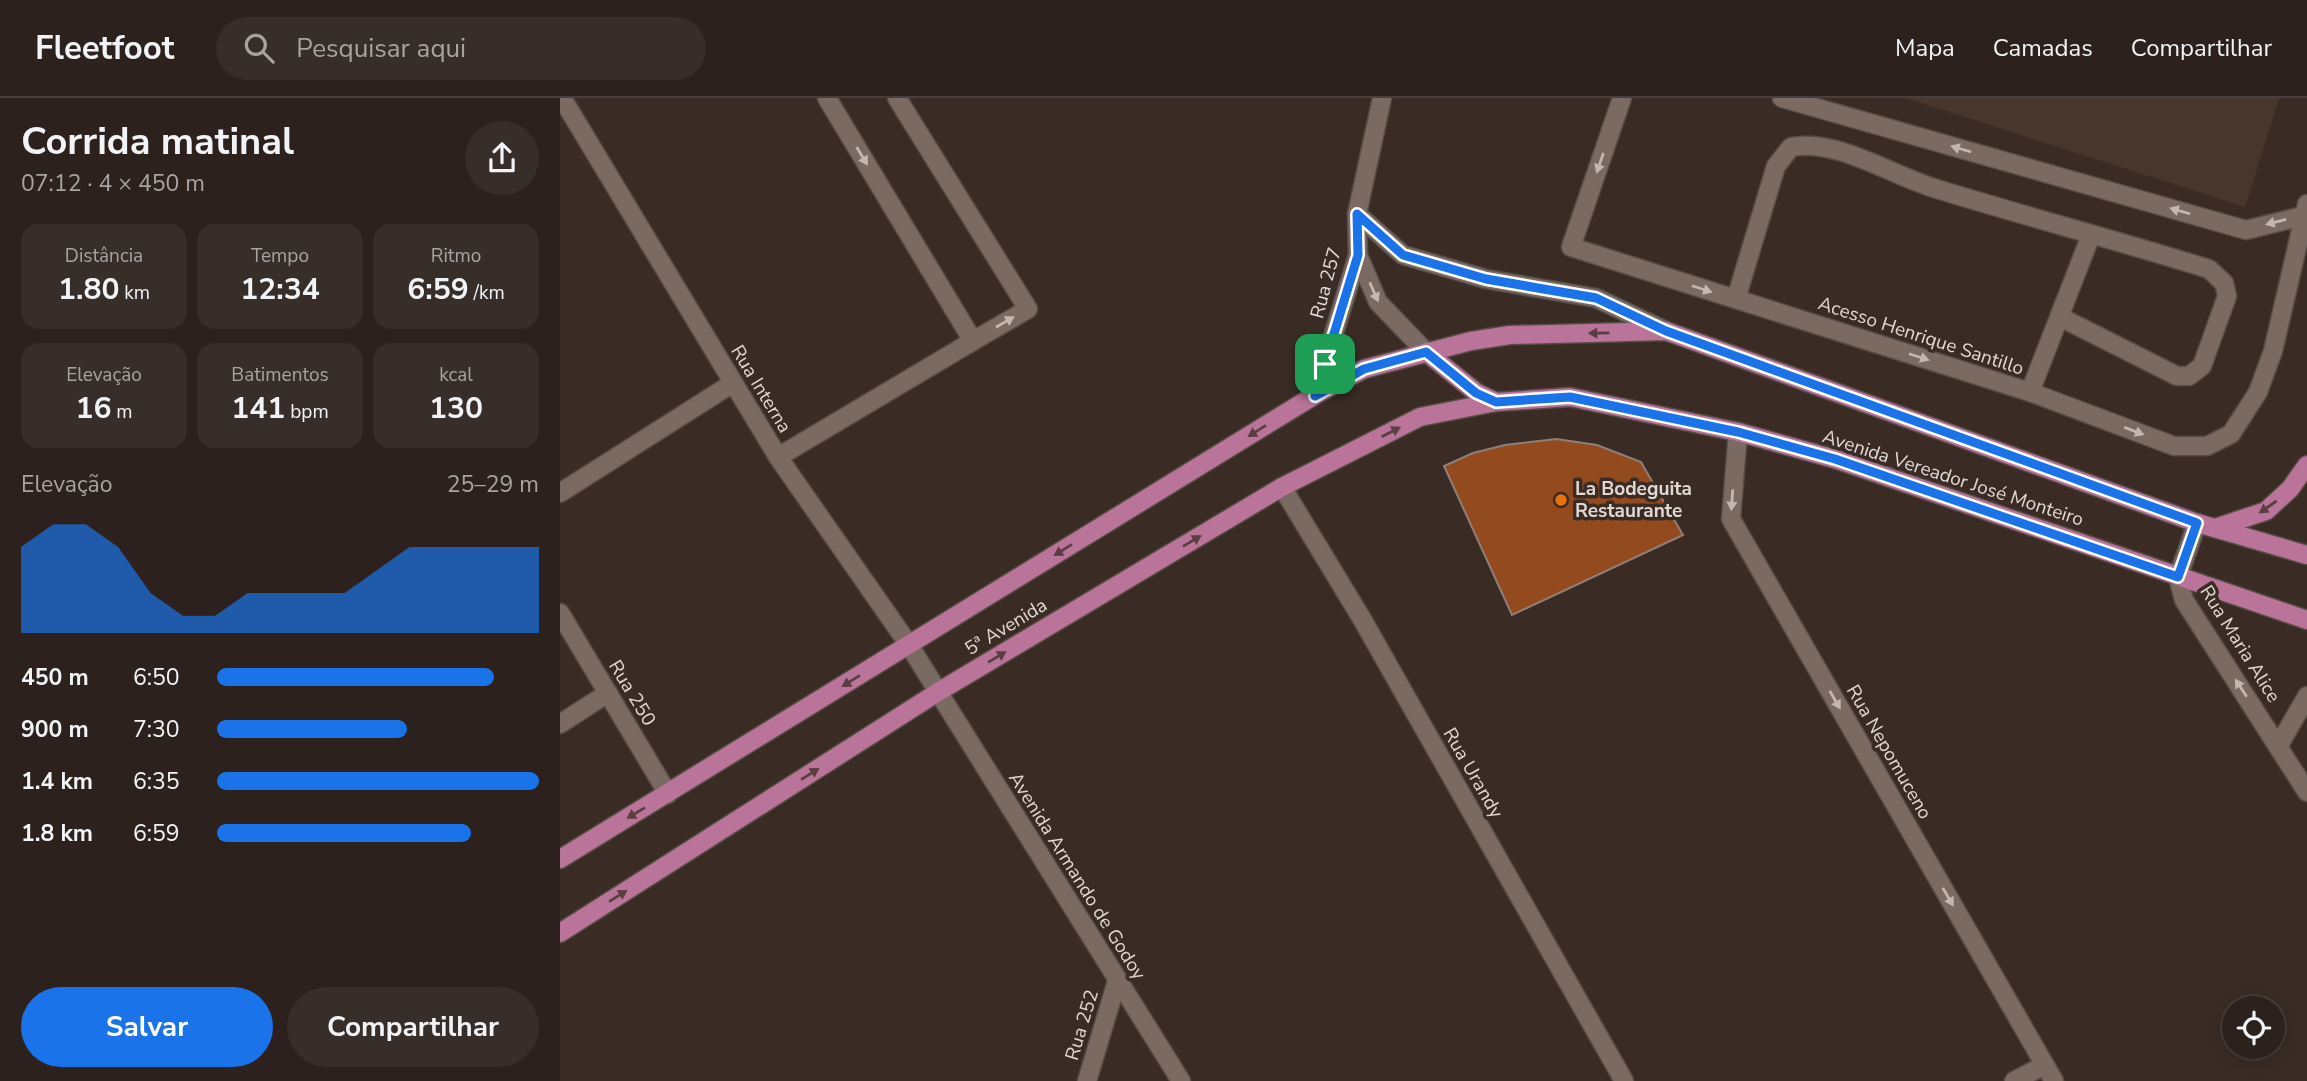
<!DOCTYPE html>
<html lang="pt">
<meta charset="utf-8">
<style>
:root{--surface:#2c211c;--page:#382e29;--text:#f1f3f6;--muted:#a6a3a3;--line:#483e3b;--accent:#1a73e8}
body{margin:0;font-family:"Nunito Sans",sans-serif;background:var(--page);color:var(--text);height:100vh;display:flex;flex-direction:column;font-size:26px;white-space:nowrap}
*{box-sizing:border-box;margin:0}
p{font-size:23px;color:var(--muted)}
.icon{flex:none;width:38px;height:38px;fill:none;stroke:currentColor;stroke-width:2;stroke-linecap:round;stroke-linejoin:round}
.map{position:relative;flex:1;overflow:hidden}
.drawer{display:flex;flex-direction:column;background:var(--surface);width:560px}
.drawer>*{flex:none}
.fabs{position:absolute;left:1662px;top:898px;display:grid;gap:14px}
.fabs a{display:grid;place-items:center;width:63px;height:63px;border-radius:50%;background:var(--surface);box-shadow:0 4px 18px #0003,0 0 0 2px var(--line);font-size:35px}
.pin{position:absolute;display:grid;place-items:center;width:60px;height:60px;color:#fff;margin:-30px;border-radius:14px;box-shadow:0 4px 10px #0006}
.round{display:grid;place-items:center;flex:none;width:74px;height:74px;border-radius:37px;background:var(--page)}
.overview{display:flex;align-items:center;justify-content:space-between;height:119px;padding:0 21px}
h1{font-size:38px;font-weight:700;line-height:52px}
.stats{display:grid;grid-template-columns:repeat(3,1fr);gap:10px;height:119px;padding:7px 21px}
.stats div{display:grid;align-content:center;border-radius:18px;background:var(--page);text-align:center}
.stats b{font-size:30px;font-weight:700}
.stats small{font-size:19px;font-weight:400}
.stats p{font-size:19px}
.chart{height:196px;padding:14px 21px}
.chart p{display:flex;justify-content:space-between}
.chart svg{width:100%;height:126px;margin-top:7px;fill:var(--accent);opacity:.7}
.primary-button{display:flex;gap:14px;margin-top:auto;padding:14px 21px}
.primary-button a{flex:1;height:80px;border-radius:42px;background:var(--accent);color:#fff;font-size:28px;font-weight:700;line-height:80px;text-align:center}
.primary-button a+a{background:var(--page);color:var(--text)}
ul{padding:0 21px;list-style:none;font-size:23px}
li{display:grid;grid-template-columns:112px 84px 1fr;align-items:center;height:52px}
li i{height:18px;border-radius:9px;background:var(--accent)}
header{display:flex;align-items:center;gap:42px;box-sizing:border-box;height:98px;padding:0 35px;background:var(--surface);border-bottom:2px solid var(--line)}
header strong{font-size:33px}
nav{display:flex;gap:38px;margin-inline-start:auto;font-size:24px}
.search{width:490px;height:63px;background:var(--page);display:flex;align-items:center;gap:18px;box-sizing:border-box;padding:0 24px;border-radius:38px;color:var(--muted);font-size:26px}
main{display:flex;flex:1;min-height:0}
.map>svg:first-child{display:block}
.medical{fill:#47362c}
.building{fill:#944a1f;stroke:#907f76;stroke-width:2}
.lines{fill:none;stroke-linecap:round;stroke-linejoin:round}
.lane-casing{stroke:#574b45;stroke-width:21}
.street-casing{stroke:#574b45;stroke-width:21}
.primary-casing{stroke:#574b45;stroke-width:21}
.lane{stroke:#7a6a62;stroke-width:18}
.street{stroke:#7a6a62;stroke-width:18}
.primary{stroke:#ba7499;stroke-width:18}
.oneway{fill:#c2b7b1}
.oneway2{fill:#5a3e42}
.route-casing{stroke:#fff;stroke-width:14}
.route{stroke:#1a73e8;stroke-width:9}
.food-dot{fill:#e8710a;stroke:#3a2c25;stroke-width:2.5}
.labels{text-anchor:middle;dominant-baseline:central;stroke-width:7;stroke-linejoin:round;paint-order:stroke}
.street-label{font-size:19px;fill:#e1d8d3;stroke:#3a2c25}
.poi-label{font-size:19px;font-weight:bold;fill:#e1d8d3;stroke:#3a2c25;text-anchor:start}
</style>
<header>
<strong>Fleetfoot</strong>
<div class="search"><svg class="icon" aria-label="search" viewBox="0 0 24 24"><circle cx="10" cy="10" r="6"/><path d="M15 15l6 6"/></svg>Pesquisar aqui</div>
<nav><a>Mapa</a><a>Camadas</a><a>Compartilhar</a></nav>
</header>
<main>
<section class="drawer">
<div class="overview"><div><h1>Corrida matinal</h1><p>07:12 · 4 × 450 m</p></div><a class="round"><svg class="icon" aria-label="share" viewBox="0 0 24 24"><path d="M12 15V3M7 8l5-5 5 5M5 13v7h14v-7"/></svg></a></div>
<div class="stats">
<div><p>Distância</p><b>1.80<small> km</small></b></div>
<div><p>Tempo</p><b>12:34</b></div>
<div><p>Ritmo</p><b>6:59<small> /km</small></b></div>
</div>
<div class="stats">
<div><p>Elevação</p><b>16<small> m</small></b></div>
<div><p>Batimentos</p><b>141<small> bpm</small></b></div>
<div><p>kcal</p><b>130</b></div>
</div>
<div class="chart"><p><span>Elevação</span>25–29 m</p>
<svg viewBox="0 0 160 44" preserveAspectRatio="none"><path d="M0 44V14L10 6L20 6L30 14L40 30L50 38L60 38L70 30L80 30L90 30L100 30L110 22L120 14L130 14L140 14L150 14L160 14V44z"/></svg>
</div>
<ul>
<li><b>450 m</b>6:50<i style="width:86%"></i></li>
<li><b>900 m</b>7:30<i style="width:59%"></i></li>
<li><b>1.4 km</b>6:35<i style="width:100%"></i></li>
<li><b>1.8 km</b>6:59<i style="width:79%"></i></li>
</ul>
<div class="primary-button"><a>Salvar</a><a>Compartilhar</a></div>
</section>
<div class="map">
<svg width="1747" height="983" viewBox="0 0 1747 983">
<rect width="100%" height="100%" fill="#3a2c25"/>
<!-- medical -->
<path class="medical" d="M 1345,0 L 1719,0 L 1685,109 Z"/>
<!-- building -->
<path class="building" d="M 996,341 L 1037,347 L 1081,364 L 1123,437 L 952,517 L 884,368 L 913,355 L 945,347 Z"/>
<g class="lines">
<!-- lane casing -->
<g class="lane-casing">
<g id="lane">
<path d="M 2,0 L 218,359 L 349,547"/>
<path d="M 267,0 L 413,243 L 468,211 L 337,0"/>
<path d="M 1062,0 L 1011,149 L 1470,294 L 1614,348 L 1647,348 L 1671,336 L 1698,294 L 1713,253 L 1747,106"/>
<path d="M 1222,0 L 1686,132 L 1747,117"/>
<path d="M 1176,201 L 1216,68 L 1231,49 C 1277,40 1332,78 1377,91 C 1468,119 1559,143 1649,171 L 1664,185 L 1667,198 L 1642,268 L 1629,278 L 1617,278 L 1500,219"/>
<path d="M 1470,294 L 1531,137"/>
<path d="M 218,359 L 413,243"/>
<path d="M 0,395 L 173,285"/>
<path d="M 0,626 L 48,595"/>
</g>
</g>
<!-- street casing -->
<g class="street-casing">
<g id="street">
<path d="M 797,116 L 843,157 L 926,181 L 1036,200 L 1106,233"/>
<path d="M 798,157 L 818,204 L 866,254"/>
<path d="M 755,297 L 798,157 L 797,116 L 822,0"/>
<path d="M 1178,334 L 1171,421 L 1494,983"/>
<path d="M 722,389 L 802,521 L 1064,983"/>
<path d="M 1637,425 L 1618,479 L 1624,502 L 1747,694"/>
<path d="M 0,515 L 108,696"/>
<path d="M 349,547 L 621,983"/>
<path d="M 1719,647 L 1747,598"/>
<path d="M 527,983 L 557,883"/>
<path d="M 1454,983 L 1485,967"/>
</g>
</g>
<!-- primary casing -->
<g class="primary-casing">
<g id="primary">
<path d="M 866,254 L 917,295 L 936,304"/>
<path d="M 1655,430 L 1706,413 L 1730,391 L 1747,367"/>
<path d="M 0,761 L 755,297 L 804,271 L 911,243 L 950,237 L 1106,233 L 1637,425 L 1747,457"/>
<path d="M 0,835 L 378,594 L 722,389 L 860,319 L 936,304 L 1010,299 L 1178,334 L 1275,361 L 1747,522"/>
</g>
</g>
<!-- lane -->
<use href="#lane" class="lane"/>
<!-- street -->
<use href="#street" class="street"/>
<!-- primary -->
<use href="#primary" class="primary"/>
</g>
<!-- one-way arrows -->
<defs><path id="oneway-solid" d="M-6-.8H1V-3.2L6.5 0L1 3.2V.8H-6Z" transform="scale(1.75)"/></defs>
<g class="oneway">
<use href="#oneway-solid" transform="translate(1401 51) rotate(-164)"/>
<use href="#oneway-solid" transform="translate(302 58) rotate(59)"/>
<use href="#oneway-solid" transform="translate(1040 65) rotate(109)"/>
<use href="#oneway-solid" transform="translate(1620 113) rotate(-164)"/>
<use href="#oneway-solid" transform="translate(1716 124) rotate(166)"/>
<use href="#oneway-solid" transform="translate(1142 191) rotate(18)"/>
<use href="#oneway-solid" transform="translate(814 194) rotate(66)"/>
<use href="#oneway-solid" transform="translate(445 224) rotate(-30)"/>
<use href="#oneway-solid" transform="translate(1359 259) rotate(18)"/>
<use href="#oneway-solid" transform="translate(1574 333) rotate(21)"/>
<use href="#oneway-solid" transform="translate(1172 402) rotate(94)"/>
<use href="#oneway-solid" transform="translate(1681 590) rotate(-123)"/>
<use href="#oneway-solid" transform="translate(1275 602) rotate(60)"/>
<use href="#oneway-solid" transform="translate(1388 799) rotate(60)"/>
</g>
<g class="oneway2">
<use href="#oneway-solid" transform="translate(1039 235) rotate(179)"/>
<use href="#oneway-solid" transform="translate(697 333) rotate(148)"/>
<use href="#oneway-solid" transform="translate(831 334) rotate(-27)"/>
<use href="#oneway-solid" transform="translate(1708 409) rotate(145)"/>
<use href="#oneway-solid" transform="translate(632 443) rotate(-31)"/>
<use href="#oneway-solid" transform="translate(503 452) rotate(148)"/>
<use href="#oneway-solid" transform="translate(437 559) rotate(-31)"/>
<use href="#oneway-solid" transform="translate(291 583) rotate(148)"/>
<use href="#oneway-solid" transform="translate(250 676) rotate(-32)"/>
<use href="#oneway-solid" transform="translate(76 715) rotate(149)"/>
<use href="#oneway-solid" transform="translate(58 798) rotate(-32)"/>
</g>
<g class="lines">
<!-- route casing -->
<g class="route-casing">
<path id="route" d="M 797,116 L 843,157 L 926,181 L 1036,200 L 1106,233 L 1637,425 L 1618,479 L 1275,361 L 1178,334 L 1010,299 L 936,304 L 916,295 L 866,254 L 804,271 L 755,298 L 798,157 Z"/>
</g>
<!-- route -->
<use href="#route" class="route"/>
</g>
<!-- markers -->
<circle class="food-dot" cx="1001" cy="402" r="7"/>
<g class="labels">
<!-- street labels -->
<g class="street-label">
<text transform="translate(766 185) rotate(-75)">Rua 257</text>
<text transform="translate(1361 238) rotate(18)">Acesso Henrique Santillo</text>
<text transform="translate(201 291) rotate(59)">Rua Interna</text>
<text transform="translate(1393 380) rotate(18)">Avenida Vereador José Monteiro</text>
<text transform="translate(446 529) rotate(-31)">5ª Avenida</text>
<text transform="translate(1680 546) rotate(58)">Rua Maria Alice</text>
<text transform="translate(72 595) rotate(59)">Rua 250</text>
<text transform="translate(1329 654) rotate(60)">Rua Nepomuceno</text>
<text transform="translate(913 675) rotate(60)">Rua Urandy</text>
<text transform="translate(517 778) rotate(58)">Avenida Armando de Godoy</text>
<text transform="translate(522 927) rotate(-73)">Rua 252</text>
</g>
<!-- poi labels -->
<g class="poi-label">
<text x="1015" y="391">La Bodeguita<tspan x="1015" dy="22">Restaurante</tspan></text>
</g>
</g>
</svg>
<div class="fabs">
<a><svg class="icon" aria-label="locate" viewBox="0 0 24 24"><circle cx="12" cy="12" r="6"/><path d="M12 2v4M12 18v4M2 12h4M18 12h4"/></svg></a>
</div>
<div class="pin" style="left:765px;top:266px;background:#1e9e55"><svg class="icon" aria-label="arrive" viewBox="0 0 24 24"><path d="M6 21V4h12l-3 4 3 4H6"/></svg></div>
</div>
</main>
